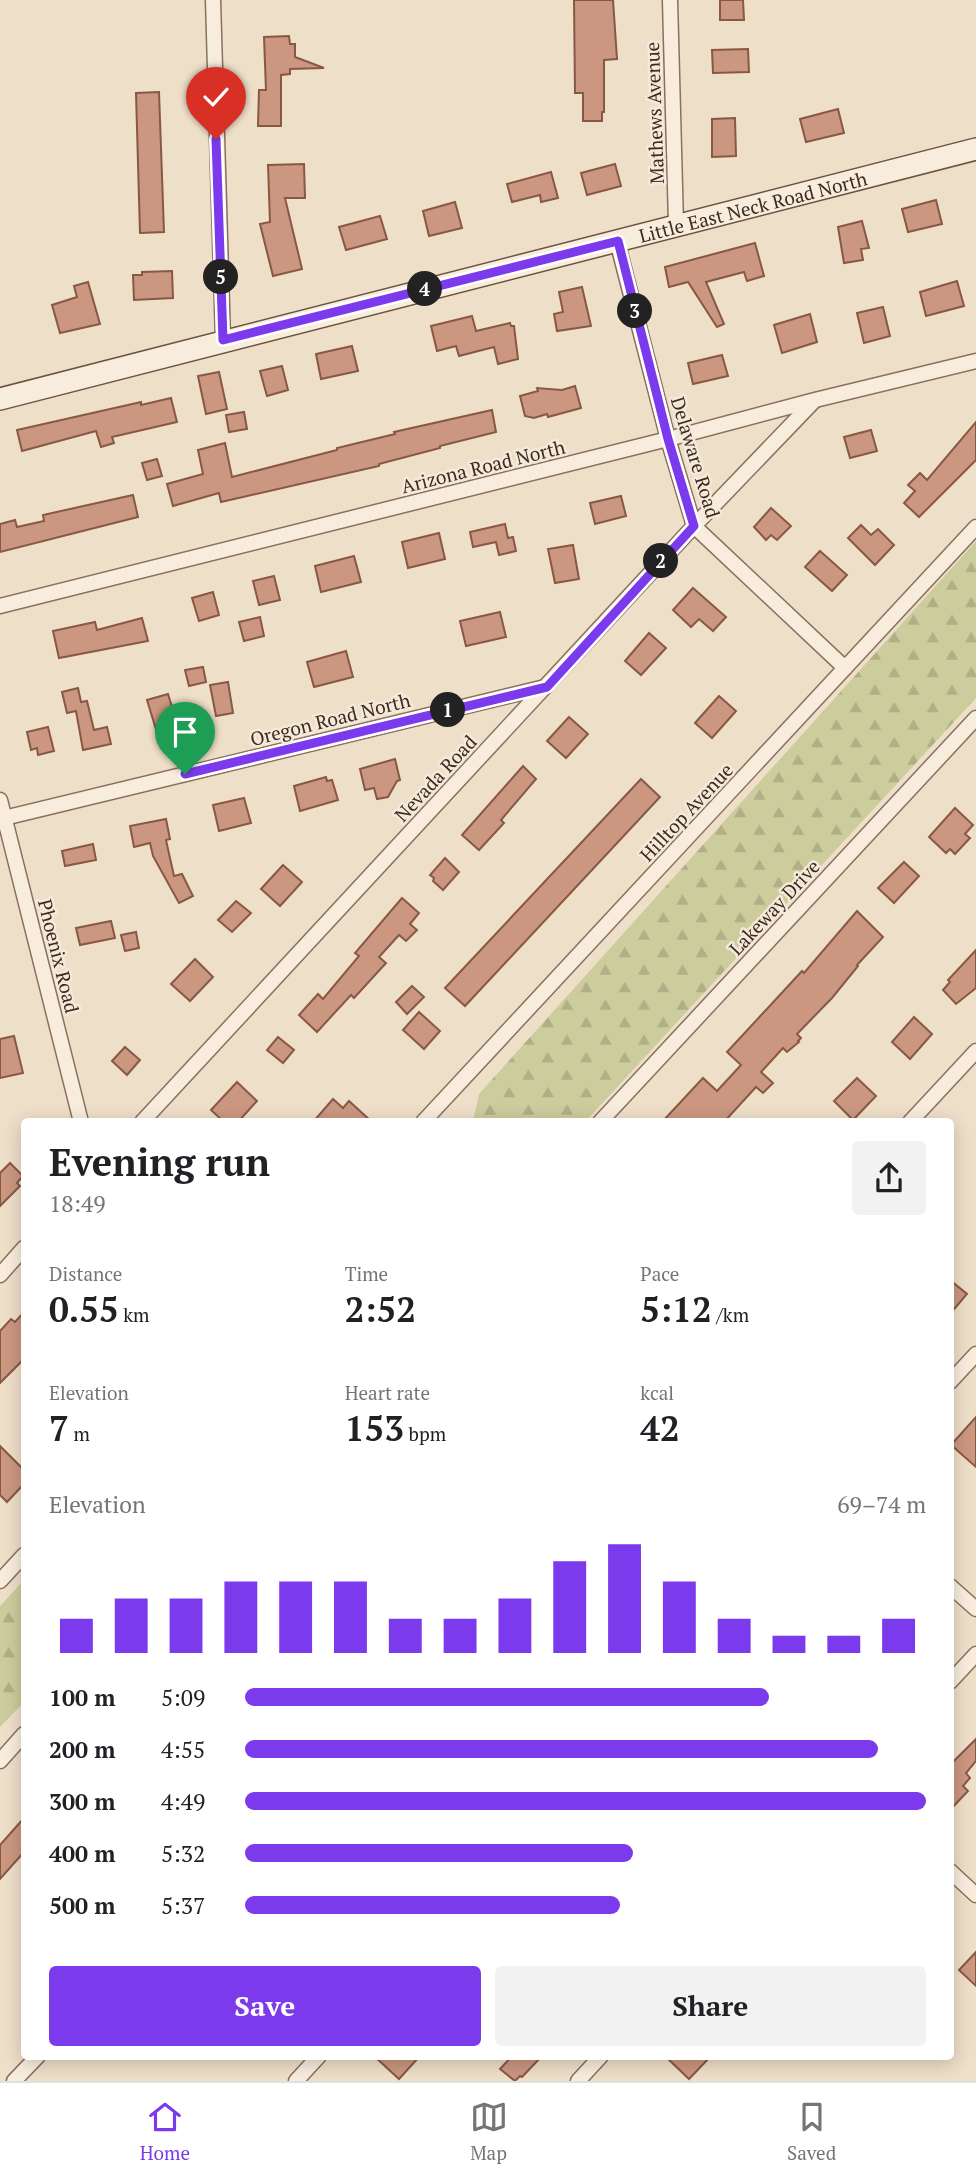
<!DOCTYPE html>
<meta charset="utf-8">
<style>
:root{--surface:#fff;--page:#f2f2f2;--text:#202124;--muted:#757577;--line:#e0e0e0;--accent:#7c3aed}
body{margin:0;font-family:"PT Serif",serif;background:var(--page);color:var(--text);height:100vh;display:flex;flex-direction:column;font-size:26px;white-space:nowrap}
*{box-sizing:border-box;margin:0}
p{font-size:23px;color:var(--muted)}
.icon{flex:none;width:38px;height:38px;fill:none;stroke:currentColor;stroke-width:2;stroke-linecap:round;stroke-linejoin:round}
.map{position:relative;flex:1;overflow:hidden}
.panel{position:absolute;left:21px;top:1118px;width:933px;height:942px;display:flex;flex-direction:column;background:var(--surface);border-radius:7px;box-shadow:0 4px 18px #0003}
.panel>*{flex:none}
.pin{position:absolute;display:grid;place-items:center;width:60px;height:60px;color:#fff;margin:-72px -30px;border-radius:50% 50% 50% 0;rotate:-45deg;box-shadow:0 0 7px #0007}
.pin .icon{rotate:45deg}
.km{position:absolute;width:35px;height:35px;margin:-18px;border-radius:50%;background:#222;color:#fff;font-size:19px;line-height:35px;text-align:center}
.round{display:grid;place-items:center;flex:none;width:74px;height:74px;border-radius:7px;background:var(--page)}
.headline{display:flex;align-items:center;justify-content:space-between;height:119px;padding:0 28px}
h1{font-size:38px;font-weight:800;line-height:52px}
.metrics{display:grid;grid-template-columns:repeat(3,1fr);gap:10px;height:119px;padding:7px 28px}
.metrics div{display:grid;align-content:center}
.metrics b{font-size:35px;font-weight:800}
.metrics small{font-size:19px;font-weight:400}
.metrics p{font-size:19px}
.chart{height:196px;padding:14px 28px}
.chart p{display:flex;justify-content:space-between}
.chart svg{width:100%;height:126px;margin-top:7px;stroke:var(--accent);stroke-width:6}
.button{display:flex;gap:14px;margin-top:auto;padding:14px 28px}
.button a{flex:1;height:80px;border-radius:7px;background:var(--accent);color:#fff;font-size:28px;font-weight:800;line-height:80px;text-align:center}
.button a+a{background:var(--page);color:var(--text)}
ul{padding:0 28px;list-style:none;font-size:23px}
li{display:grid;grid-template-columns:112px 84px 1fr;align-items:center;height:52px}
li i{height:18px;border-radius:9px;background:var(--accent)}
.tab-bar{display:flex;justify-content:space-around;align-items:center;height:98px;border-top:2px solid var(--line);background:var(--surface);font-size:19px;color:var(--muted)}
.tab-bar a{display:grid;justify-items:center;gap:4px}
.tab-bar .current{color:var(--accent)}
.map>svg:first-child{display:block}
.forest{fill:url(#forest-firs)}
.building{fill:#cb9780;stroke:#885844;stroke-width:2}
.lines{fill:none;stroke-linecap:round;stroke-linejoin:round}
.minor-casing{stroke:#8a705e;stroke-width:17}
.secondary-casing{stroke:#6c5241;stroke-width:24}
.minor{stroke:#f8eddd;stroke-width:14}
.secondary{stroke:#f8eddd;stroke-width:21}
.route-casing{stroke:#fff;stroke-width:14}
.route{stroke:#7c3aed;stroke-width:9}
.labels{text-anchor:middle;dominant-baseline:central;stroke-width:5;stroke-linejoin:round;paint-order:stroke}
.street-label{font-size:19px;fill:#3b2b21;stroke:#f5ead9}
</style>
<div class="map">
<svg width="976" height="2081" viewBox="0 0 976 2081">
<defs>
<pattern id="forest-firs" width="22" height="20" patternUnits="userSpaceOnUse" patternTransform="scale(1.75)"><rect width="22" height="20" fill="#cccc9d"/><path d="M5 1l3.5 6h-7zM16 11l3.5 6h-7z" fill="#b0af87"/></pattern>
</defs>
<rect width="100%" height="100%" fill="#eedfc9"/>
<!-- forest -->
<g class="forest">
<path d="M 976,541 L 976,698 L 585,1122 L 473,1121 L 479,1094 Z"/>
<path d="M 24,1580 L 24,1702 L 0,1727 L 0,1606 Z"/>
</g>
<!-- building -->
<g class="building">
<path d="M 574,0 L 613,0 L 617,59 L 604,60 L 604,112 L 602,112 L 602,121 L 583,121 L 583,93 L 575,93 Z"/>
<path d="M 720,0 L 743,0 L 744,20 L 720,20 Z"/>
<path d="M 289,36 L 290,44 L 295,44 L 295,57 L 324,68 L 290,69 L 290,74 L 281,75 L 281,126 L 258,126 L 259,90 L 266,90 L 264,37 Z"/>
<path d="M 748,49 L 749,72 L 713,73 L 712,50 Z"/>
<path d="M 159,92 L 164,232 L 140,233 L 136,93 Z"/>
<path d="M 838,109 L 844,133 L 806,142 L 800,119 Z"/>
<path d="M 735,118 L 736,156 L 712,157 L 712,119 Z"/>
<path d="M 304,164 L 305,198 L 285,198 L 302,269 L 273,276 L 260,224 L 270,222 L 268,165 Z"/>
<path d="M 615,164 L 621,186 L 587,195 L 581,173 Z"/>
<path d="M 551,172 L 558,198 L 541,202 L 540,195 L 512,202 L 507,184 Z"/>
<path d="M 936,200 L 942,224 L 908,232 L 902,209 Z"/>
<path d="M 455,202 L 462,228 L 429,236 L 423,211 Z"/>
<path d="M 380,216 L 387,239 L 346,250 L 339,227 Z"/>
<path d="M 862,221 L 869,248 L 861,249 L 863,260 L 844,263 L 838,227 Z"/>
<path d="M 755,243 L 764,276 L 747,281 L 744,272 L 706,282 L 724,324 L 717,327 L 688,282 L 669,287 L 665,267 Z"/>
<path d="M 172,271 L 173,298 L 134,300 L 133,275 L 142,275 L 142,272 Z"/>
<path d="M 957,281 L 964,306 L 926,316 L 920,292 Z"/>
<path d="M 88,282 L 100,324 L 60,333 L 52,305 L 77,297 L 74,286 Z"/>
<path d="M 582,287 L 591,326 L 557,331 L 554,314 L 563,312 L 559,292 Z"/>
<path d="M 883,307 L 890,336 L 864,343 L 857,313 Z"/>
<path d="M 810,314 L 817,342 L 782,353 L 774,325 Z"/>
<path d="M 472,316 L 476,331 L 510,323 L 511,326 L 514,326 L 518,359 L 498,364 L 494,347 L 459,356 L 456,346 L 437,351 L 431,326 Z"/>
<path d="M 352,346 L 358,371 L 321,379 L 316,354 Z"/>
<path d="M 722,355 L 728,376 L 693,384 L 688,363 Z"/>
<path d="M 282,366 L 288,390 L 267,396 L 260,371 Z"/>
<path d="M 219,372 L 227,409 L 206,414 L 198,376 Z"/>
<path d="M 575,386 L 581,408 L 548,417 L 547,414 L 534,418 L 525,416 L 520,396 L 538,391 L 537,388 L 562,390 Z"/>
<path d="M 171,398 L 177,422 L 112,437 L 114,443 L 101,447 L 96,431 L 22,451 L 17,430 L 141,402 L 141,405 Z"/>
<path d="M 492,410 L 496,432 L 440,446 L 440,448 L 379,464 L 379,466 L 221,502 L 219,493 L 173,506 L 167,484 L 203,474 L 198,450 L 225,443 L 232,477 L 337,450 L 337,448 L 395,434 L 394,432 Z"/>
<path d="M 244,412 L 247,429 L 229,432 L 226,415 Z"/>
<path d="M 976,422 L 976,460 L 919,517 L 904,503 L 915,491 L 908,485 L 920,473 L 927,480 Z"/>
<path d="M 871,430 L 877,451 L 850,458 L 844,437 Z"/>
<path d="M 157,459 L 162,476 L 147,480 L 142,463 Z"/>
<path d="M 133,495 L 138,517 L 0,552 L 0,524 L 15,520 L 17,527 L 44,521 L 43,515 Z"/>
<path d="M 621,496 L 626,516 L 595,524 L 590,503 Z"/>
<path d="M 771,508 L 791,526 L 777,540 L 771,535 L 766,540 L 754,527 Z"/>
<path d="M 505,524 L 508,538 L 513,537 L 516,551 L 499,555 L 496,542 L 473,547 L 470,532 Z"/>
<path d="M 861,525 L 871,535 L 878,529 L 894,545 L 875,565 L 848,538 Z"/>
<path d="M 439,533 L 445,559 L 408,568 L 402,542 Z"/>
<path d="M 573,545 L 579,579 L 555,583 L 548,549 Z"/>
<path d="M 820,551 L 847,575 L 832,591 L 805,567 Z"/>
<path d="M 354,556 L 361,582 L 321,592 L 315,566 Z"/>
<path d="M 274,576 L 280,600 L 259,605 L 253,581 Z"/>
<path d="M 693,588 L 726,617 L 713,631 L 699,619 L 691,627 L 673,610 Z"/>
<path d="M 213,592 L 219,615 L 199,621 L 192,598 Z"/>
<path d="M 500,612 L 506,637 L 466,646 L 460,621 Z"/>
<path d="M 260,617 L 264,636 L 244,641 L 239,622 Z"/>
<path d="M 142,618 L 148,641 L 59,658 L 53,631 L 95,622 L 97,630 Z"/>
<path d="M 649,633 L 666,648 L 641,675 L 625,661 Z"/>
<path d="M 346,651 L 353,677 L 314,687 L 307,662 Z"/>
<path d="M 203,667 L 206,682 L 189,686 L 185,670 Z"/>
<path d="M 228,682 L 233,713 L 216,716 L 210,685 Z"/>
<path d="M 78,688 L 81,702 L 87,701 L 94,730 L 107,727 L 111,744 L 83,750 L 76,711 L 67,713 L 62,692 Z"/>
<path d="M 168,694 L 179,729 L 158,736 L 147,700 Z"/>
<path d="M 719,696 L 736,711 L 712,738 L 695,723 Z"/>
<path d="M 569,717 L 588,734 L 566,758 L 547,741 Z"/>
<path d="M 48,727 L 54,751 L 38,755 L 37,748 L 31,750 L 27,732 Z"/>
<path d="M 395,759 L 400,780 L 397,781 L 388,797 L 377,799 L 374,788 L 365,790 L 360,769 Z"/>
<path d="M 523,766 L 536,779 L 501,820 L 504,823 L 479,850 L 462,835 Z"/>
<path d="M 326,777 L 327,781 L 332,780 L 338,800 L 300,811 L 294,786 Z"/>
<path d="M 641,779 L 660,797 L 465,1006 L 445,988 Z"/>
<path d="M 244,798 L 251,823 L 219,831 L 213,805 Z"/>
<path d="M 955,808 L 973,825 L 965,834 L 970,838 L 955,854 L 950,849 L 946,853 L 929,837 Z"/>
<path d="M 166,819 L 170,839 L 166,840 L 174,876 L 182,874 L 193,896 L 179,903 L 153,856 L 150,843 L 134,847 L 130,826 Z"/>
<path d="M 93,844 L 96,860 L 65,866 L 62,851 Z"/>
<path d="M 445,858 L 459,872 L 443,890 L 433,881 L 434,878 L 430,875 Z"/>
<path d="M 904,862 L 919,876 L 894,903 L 878,888 Z"/>
<path d="M 283,865 L 302,882 L 280,906 L 261,889 Z"/>
<path d="M 402,898 L 419,913 L 410,924 L 417,930 L 406,941 L 399,935 L 379,957 L 386,963 L 354,998 L 351,995 L 317,1032 L 299,1015 L 318,994 L 323,999 L 359,956 L 355,953 Z"/>
<path d="M 236,901 L 251,913 L 232,932 L 218,920 Z"/>
<path d="M 857,911 L 883,937 L 857,965 L 858,966 L 832,998 L 797,1034 L 801,1038 L 798,1041 L 799,1042 L 787,1052 L 783,1048 L 761,1072 L 773,1083 L 763,1093 L 756,1087 L 724,1122 L 662,1122 L 703,1078 L 717,1091 L 741,1065 L 727,1052 L 802,971 L 804,973 Z"/>
<path d="M 111,921 L 115,938 L 80,945 L 76,928 Z"/>
<path d="M 136,932 L 139,948 L 125,951 L 121,935 Z"/>
<path d="M 976,950 L 976,988 L 956,1004 L 943,990 L 950,982 L 948,980 Z"/>
<path d="M 195,959 L 213,977 L 190,1001 L 171,984 Z"/>
<path d="M 412,986 L 424,997 L 407,1014 L 396,1002 Z"/>
<path d="M 419,1012 L 440,1031 L 424,1049 L 403,1030 Z"/>
<path d="M 914,1017 L 932,1034 L 910,1059 L 892,1042 Z"/>
<path d="M 14,1036 L 23,1073 L 0,1078 L 0,1039 Z"/>
<path d="M 278,1037 L 294,1050 L 283,1063 L 267,1050 Z"/>
<path d="M 125,1047 L 140,1060 L 127,1075 L 112,1061 Z"/>
<path d="M 857,1078 L 876,1096 L 853,1120 L 834,1101 Z"/>
<path d="M 237,1082 L 257,1101 L 238,1122 L 224,1122 L 211,1110 Z"/>
<path d="M 333,1099 L 343,1108 L 349,1101 L 372,1122 L 313,1122 Z"/>
<path d="M 10,1163 L 23,1176 L 17,1183 L 20,1186 L 0,1206 L 0,1173 Z"/>
<path d="M 950,1280 L 967,1294 L 950,1314 Z"/>
<path d="M 24,1312 L 24,1359 L 0,1383 L 0,1331 L 11,1319 L 15,1322 Z"/>
<path d="M 976,1417 L 976,1467 L 951,1445 Z"/>
<path d="M 0,1446 L 24,1470 L 24,1484 L 7,1502 L 0,1495 Z"/>
<path d="M 976,1739 L 976,1761 L 966,1773 L 970,1778 L 963,1786 L 968,1791 L 950,1810 L 950,1758 L 954,1761 Z"/>
<path d="M 24,1818 L 24,1852 L 0,1879 L 0,1845 Z"/>
<path d="M 976,1952 L 976,1986 L 959,1970 Z"/>
<path d="M 374,2056 L 420,2056 L 399,2079 Z"/>
<path d="M 512,2056 L 542,2056 L 522,2077 L 520,2076 L 515,2081 L 500,2069 Z"/>
<path d="M 665,2056 L 711,2056 L 689,2079 Z"/>
</g>
<g class="lines">
<!-- minor casing -->
<g class="minor-casing">
<g id="minor">
<path d="M 213,0 L 223,340"/>
<path d="M 670,0 L 676,224"/>
<path d="M 617,241 L 668,439 L 694,526 L 845,668"/>
<path d="M 0,606 L 668,439 L 815,400 L 976,361"/>
<path d="M 0,800 L 81,1122"/>
<path d="M 0,819 L 545,687"/>
<path d="M 142,1122 L 694,526 L 814,401"/>
<path d="M 423,1122 L 976,527"/>
<path d="M 600,1122 L 976,718"/>
<path d="M 910,1122 L 976,1051"/>
<path d="M 0,1275 L 24,1248"/>
<path d="M 950,1382 L 976,1354"/>
<path d="M 0,1581 L 24,1555"/>
<path d="M 950,1586 L 976,1609"/>
<path d="M 950,1682 L 976,1654"/>
<path d="M 0,1761 L 24,1734"/>
<path d="M 950,1871 L 976,1895"/>
<path d="M 14,2081 L 38,2056"/>
<path d="M 296,2081 L 319,2056"/>
<path d="M 578,2081 L 601,2056"/>
</g>
</g>
<!-- secondary casing -->
<g class="secondary-casing">
<g id="secondary">
<path id="s1" d="M 0,399 L 976,149"/>
</g>
</g>
<!-- minor -->
<use href="#minor" class="minor"/>
<!-- secondary -->
<use href="#secondary" class="secondary"/>
</g>
<g class="lines">
<!-- route casing -->
<g class="route-casing">
<path id="route" d="M 185,774 L 547,687 L 694,526 L 668,439 L 618,241 L 223,340 L 216,139"/>
</g>
<!-- route -->
<use href="#route" class="route"/>
</g>
<g class="labels">
<!-- street labels -->
<g class="street-label">
<text transform="translate(654 113) rotate(-92)">Mathews Avenue</text>
<text stroke="none"><textPath href="#s1" startOffset="777">Little East Neck Road North</textPath></text>
<text transform="translate(696 457) rotate(73)">Delaware Road</text>
<text transform="translate(483 466) rotate(-14)">Arizona Road North</text>
<text transform="translate(330 719) rotate(-14)">Oregon Road North</text>
<text transform="translate(435 778) rotate(-47)">Nevada Road</text>
<text transform="translate(686 812) rotate(-47)">Hilltop Avenue</text>
<text transform="translate(774 907) rotate(-47)">Lakeway Drive</text>
<text transform="translate(59 956) rotate(76)">Phoenix Road</text>
</g>
</g>
</svg>
<div class="pin" style="left:185px;top:774px;background:#1e9e55"><svg class="icon" aria-label="arrive" viewBox="0 0 24 24"><path d="M6 21V4h12l-3 4 3 4H6"/></svg></div>
<div class="pin" style="left:216px;top:139px;background:#d93025"><svg class="icon" aria-label="check" viewBox="0 0 24 24"><path d="M5 12l5 5 9-10"/></svg></div>
<b class="km" style="left:448px;top:710px">1</b>
<b class="km" style="left:661px;top:561px">2</b>
<b class="km" style="left:635px;top:311px">3</b>
<b class="km" style="left:425px;top:289px">4</b>
<b class="km" style="left:221px;top:277px">5</b>
<section class="panel">
<div class="headline"><div><h1>Evening run</h1><p>18:49</p></div><a class="round"><svg class="icon" aria-label="share" viewBox="0 0 24 24"><path d="M12 15V3M7 8l5-5 5 5M5 13v7h14v-7"/></svg></a></div>
<div class="metrics">
<div><p>Distance</p><b>0.55<small> km</small></b></div>
<div><p>Time</p><b>2:52</b></div>
<div><p>Pace</p><b>5:12<small> /km</small></b></div>
</div>
<div class="metrics">
<div><p>Elevation</p><b>7<small> m</small></b></div>
<div><p>Heart rate</p><b>153<small> bpm</small></b></div>
<div><p>kcal</p><b>42</b></div>
</div>
<div class="chart"><p><span>Elevation</span>69–74 m</p>
<svg viewBox="0 0 160 44" preserveAspectRatio="none"><path d="M5 44V32M15 44V25M25 44V25M35 44V19M45 44V19M55 44V19M65 44V32M75 44V32M85 44V25M95 44V12M105 44V6M115 44V19M125 44V32M135 44V38M145 44V38M155 44V32"/></svg>
</div>
<ul>
<li><b>100 m</b>5:09<i style="width:77%"></i></li>
<li><b>200 m</b>4:55<i style="width:93%"></i></li>
<li><b>300 m</b>4:49<i style="width:100%"></i></li>
<li><b>400 m</b>5:32<i style="width:57%"></i></li>
<li><b>500 m</b>5:37<i style="width:55%"></i></li>
</ul>
<div class="button"><a>Save</a><a>Share</a></div>
</section>
</div>
<nav class="tab-bar">
<a class="current"><svg class="icon" aria-label="home" viewBox="0 0 24 24"><path d="M3 11l9-7 9 7M6 9v11h12V9"/></svg>Home</a>
<a><svg class="icon" aria-label="map" viewBox="0 0 24 24"><path d="M3 6l6-2 6 2 6-2v14l-6 2-6-2-6 2zM9 4v14M15 6v14"/></svg>Map</a>
<a><svg class="icon" aria-label="saved" viewBox="0 0 24 24"><path d="M7 4h10v16l-5-4-5 4z"/></svg>Saved</a>
</nav>
